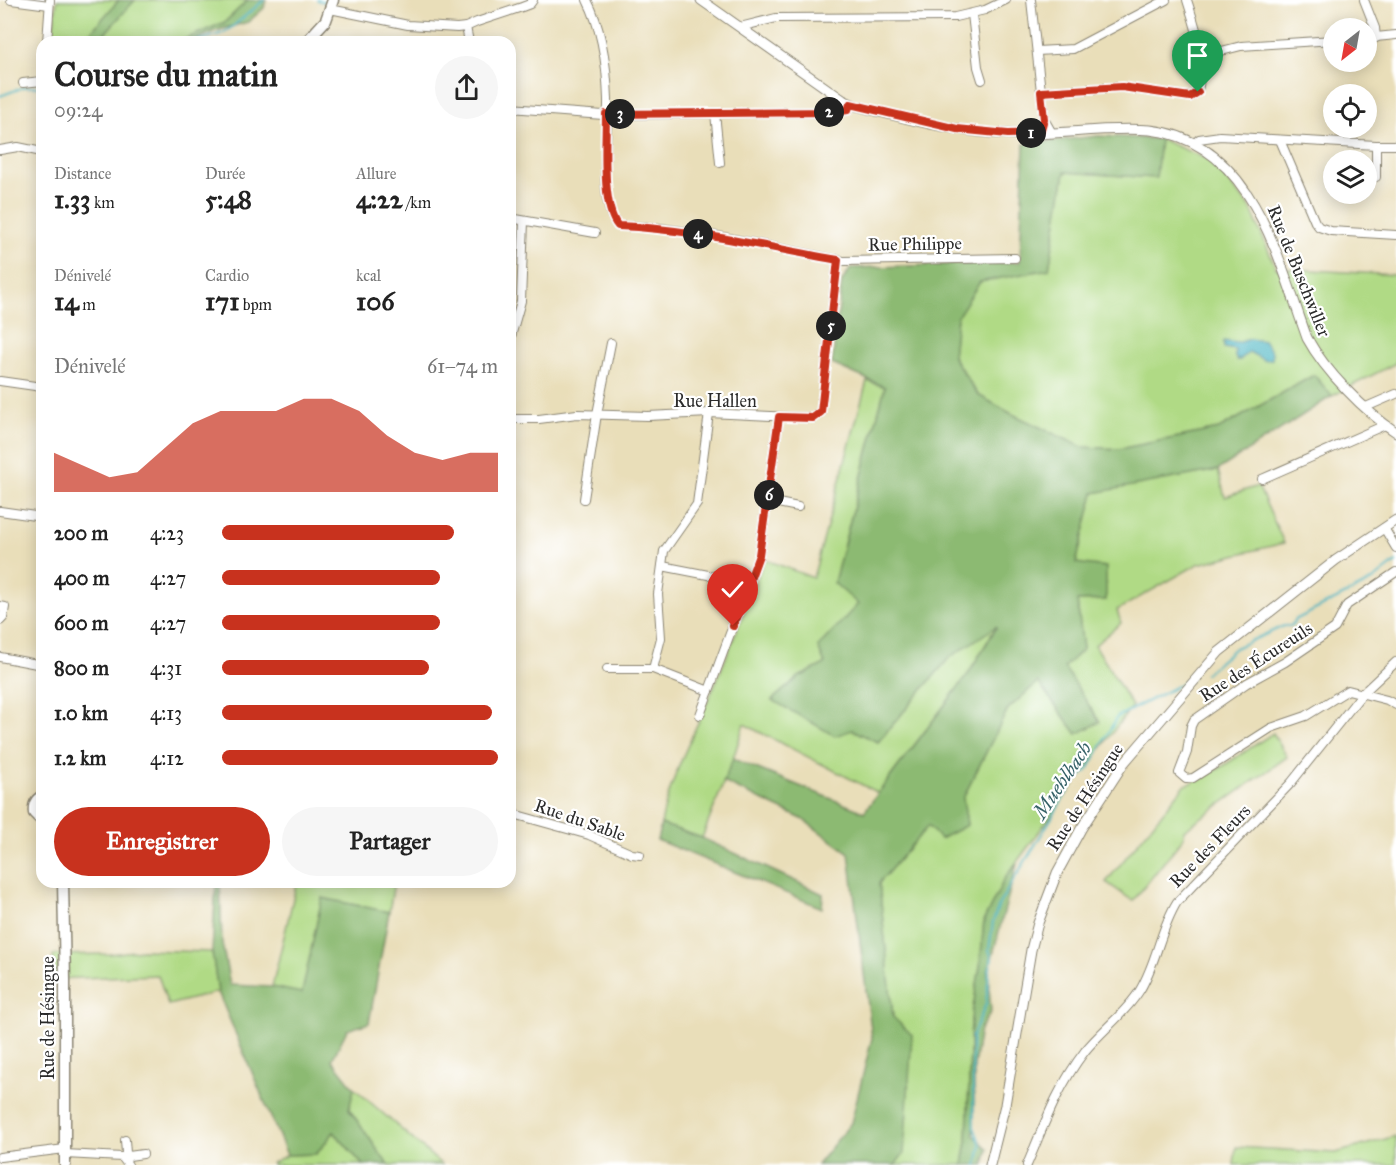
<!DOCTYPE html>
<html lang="fr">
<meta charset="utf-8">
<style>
:root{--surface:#fff;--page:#f6f6f6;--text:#222;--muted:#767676;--accent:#c8321e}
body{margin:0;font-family:"IM FELL Great Primer",serif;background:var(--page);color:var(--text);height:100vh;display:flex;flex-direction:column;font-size:22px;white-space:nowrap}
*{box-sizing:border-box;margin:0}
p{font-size:20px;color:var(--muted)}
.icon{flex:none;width:33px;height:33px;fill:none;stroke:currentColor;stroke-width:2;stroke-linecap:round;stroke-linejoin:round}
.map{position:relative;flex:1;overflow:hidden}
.panel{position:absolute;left:36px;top:36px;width:480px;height:852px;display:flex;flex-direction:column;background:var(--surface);border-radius:18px;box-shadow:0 3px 15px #0003}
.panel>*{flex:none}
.needle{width:39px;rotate:211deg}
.controls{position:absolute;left:1323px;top:18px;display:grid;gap:12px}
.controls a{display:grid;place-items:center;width:54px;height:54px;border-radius:50%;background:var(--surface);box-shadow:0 3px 15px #0003;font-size:30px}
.pin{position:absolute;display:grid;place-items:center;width:51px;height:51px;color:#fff;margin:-62px -26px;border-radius:50% 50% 50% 0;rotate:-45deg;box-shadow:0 0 6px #0007}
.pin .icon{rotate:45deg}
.km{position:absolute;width:30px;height:30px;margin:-15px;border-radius:50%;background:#222;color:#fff;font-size:16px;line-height:30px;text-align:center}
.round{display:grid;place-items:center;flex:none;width:63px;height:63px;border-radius:32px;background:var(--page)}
.summary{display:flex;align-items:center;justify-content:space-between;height:102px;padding:0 18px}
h1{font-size:33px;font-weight:700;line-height:45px}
.metrics{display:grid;grid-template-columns:repeat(3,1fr);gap:9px;height:102px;padding:6px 18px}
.metrics div{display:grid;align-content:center}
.metrics b{font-size:26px;font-weight:700}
.metrics small{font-size:16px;font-weight:400}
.metrics p{font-size:16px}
.chart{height:168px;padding:12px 18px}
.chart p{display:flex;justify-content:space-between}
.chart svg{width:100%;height:108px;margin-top:6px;fill:var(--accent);opacity:.7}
.action{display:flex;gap:12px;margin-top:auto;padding:12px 18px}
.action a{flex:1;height:69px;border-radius:36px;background:var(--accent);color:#fff;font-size:24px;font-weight:700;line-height:69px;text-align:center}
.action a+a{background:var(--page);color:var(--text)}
ul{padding:0 18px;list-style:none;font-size:20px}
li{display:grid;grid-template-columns:96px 72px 1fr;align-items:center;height:45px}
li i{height:15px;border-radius:8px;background:var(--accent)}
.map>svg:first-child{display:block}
.green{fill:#b0da85;stroke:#6e8258;stroke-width:1.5}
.forest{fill:#8cba72;stroke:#5c724e;stroke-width:1.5}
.water{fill:#45b3c1;stroke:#386f76;stroke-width:1.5}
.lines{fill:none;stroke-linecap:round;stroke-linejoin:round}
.stream{stroke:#45b3c1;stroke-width:2}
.minor-casing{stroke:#8a8472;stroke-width:10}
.tertiary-casing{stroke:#8a8472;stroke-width:11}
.secondary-casing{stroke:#8a8472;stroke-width:13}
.minor{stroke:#fff;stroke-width:8}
.tertiary{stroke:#fff;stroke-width:9}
.secondary{stroke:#fff;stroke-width:10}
.route-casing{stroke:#fff;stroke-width:12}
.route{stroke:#c8321e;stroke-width:8}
.labels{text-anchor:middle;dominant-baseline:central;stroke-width:4.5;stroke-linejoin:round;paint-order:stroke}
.street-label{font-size:18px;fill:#2b2b2b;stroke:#fff}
.water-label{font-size:20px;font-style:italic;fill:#356167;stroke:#fff}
</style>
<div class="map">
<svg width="1396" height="1165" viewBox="0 0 1396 1165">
<rect width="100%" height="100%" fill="#fff"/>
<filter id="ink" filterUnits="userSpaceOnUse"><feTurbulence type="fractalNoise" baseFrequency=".0167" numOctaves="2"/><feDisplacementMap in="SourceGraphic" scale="12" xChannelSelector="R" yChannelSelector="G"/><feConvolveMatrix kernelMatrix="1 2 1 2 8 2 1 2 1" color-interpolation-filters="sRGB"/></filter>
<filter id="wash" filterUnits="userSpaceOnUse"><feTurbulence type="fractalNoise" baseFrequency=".008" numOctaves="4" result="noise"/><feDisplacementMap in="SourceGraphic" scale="24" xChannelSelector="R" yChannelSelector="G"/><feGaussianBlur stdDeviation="1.35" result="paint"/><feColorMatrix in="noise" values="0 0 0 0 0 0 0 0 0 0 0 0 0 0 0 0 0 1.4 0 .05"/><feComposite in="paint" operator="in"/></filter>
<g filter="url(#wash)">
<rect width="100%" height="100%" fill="#e9deb9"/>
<!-- green -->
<g class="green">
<path d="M 57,0 L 119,0 L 82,42 L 52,42 Z"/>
<path d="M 135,0 L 248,0 L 225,22 L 179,42 L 97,42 Z"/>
<path d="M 1160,139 L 1209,160 L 1250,207 L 1276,268 L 1396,275 L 1396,363 L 1332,396 L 1314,375 L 1219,429 L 1119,449 L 1082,447 L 1012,414 L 978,395 L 953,356 L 957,317 L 979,282 L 1049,268 L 1065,172 L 1156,178 Z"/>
<path d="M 867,381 L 885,387 L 834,582 L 859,604 L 818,647 L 825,664 L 799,677 L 772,700 L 852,729 L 878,742 L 949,658 L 997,625 L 969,673 L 878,793 L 744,724 L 733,759 L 702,838 L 661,824 C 670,778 691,740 710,696 C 730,651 746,605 764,559 L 813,578 Z"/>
<path d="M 1218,470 L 1225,497 L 1258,486 L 1284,543 L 1198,564 L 1117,610 L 1121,623 L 1095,645 L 1132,706 L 1005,878 L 984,920 L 980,967 L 971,1019 L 967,1141 L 963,1165 L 893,1165 L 893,1017 L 879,883 L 928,825 L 967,825 L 963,798 L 1008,709 L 1038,682 L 1077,734 L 1064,667 L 1083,649 L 1077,601 L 1106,600 L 1076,563 L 1094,492 Z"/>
<path d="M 1273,733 L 1287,757 L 1184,830 L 1184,837 L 1133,901 L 1106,882 L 1184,786 L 1220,768 Z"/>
<path d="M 297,882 L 394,882 L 389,912 L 322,898 L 302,994 L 272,987 Z"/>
<path d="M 142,950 L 212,952 L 218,992 L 168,1005 L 158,975 L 54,979 L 53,955 L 110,954 Z"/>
<path d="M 354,1088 L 442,1165 L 388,1165 L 349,1109 Z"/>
<path d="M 334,1132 L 363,1165 L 273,1165 L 272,1163 L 287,1155 L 316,1154 Z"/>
<path d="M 1396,1136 L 1396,1165 L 1234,1165 L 1236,1147 L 1336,1153 Z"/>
</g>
<!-- forest -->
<g class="forest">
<path d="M 119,0 L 135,0 L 97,42 L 82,42 Z"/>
<path d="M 248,0 L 266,0 L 264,8 L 248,22 L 215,31 L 191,42 L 179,42 L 225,22 Z"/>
<path d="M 1098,136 L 1160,139 L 1156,178 L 1065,172 L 1049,269 L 980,282 L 957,317 L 953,357 L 978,395 L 1012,414 L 1082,447 L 1119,449 L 1219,429 L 1314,375 L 1332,396 L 1218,470 L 1094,493 L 1076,563 L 1106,567 L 1106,600 L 1077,601 L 1083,649 L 1064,667 L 1100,722 L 1077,734 L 1038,682 L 1008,709 L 963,798 L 967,825 L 940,839 L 928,826 L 879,883 L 893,1017 L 912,1035 L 904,1153 L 895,1165 L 817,1165 L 851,1123 L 872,1038 L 849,853 L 802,819 L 723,782 L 733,759 L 864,812 L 969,673 L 997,626 L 949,658 L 878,742 L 852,730 L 835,736 L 772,700 L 799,677 L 825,664 L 818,647 L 858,604 L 834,583 L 885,387 L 832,364 L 842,281 L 851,268 L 1020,262 L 1024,144 Z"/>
<path d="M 661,824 L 702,838 L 823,894 L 822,908 L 657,840 Z"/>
<path d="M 1017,863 L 988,973 L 991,1012 L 980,1029 L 974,1066 L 974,1135 L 988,1149 L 984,1165 L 963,1165 L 967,1141 L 971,1019 L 980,967 L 984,920 L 1005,878 Z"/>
<path d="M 216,882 L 220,882 L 222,943 L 230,985 L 272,987 L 302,993 L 322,898 L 389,912 L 369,1023 L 347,1030 L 332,1060 L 354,1088 L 349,1109 L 388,1165 L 363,1165 L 334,1132 L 316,1154 L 287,1155 L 218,992 L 212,952 Z"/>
</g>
<!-- water -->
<path class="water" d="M 1250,339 L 1264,341 L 1272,352 L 1272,359 L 1264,360 L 1249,352 L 1240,360 L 1237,360 L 1235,357 L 1235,350 L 1224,348 L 1224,341 L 1237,343 Z"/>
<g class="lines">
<!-- stream -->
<g class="stream">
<path d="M 317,0 L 325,2"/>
<path d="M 195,42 L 223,33 L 231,28 L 264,0"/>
<path d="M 0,96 L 24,87 L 42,87"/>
<path d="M 1205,674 L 1235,648 L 1284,626 L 1291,626 L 1295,620 L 1372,581 L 1396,562"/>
<path d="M 977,1165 L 981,1145 L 974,1127 L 972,1037 L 986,1004 L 989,972 L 992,958 L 989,950 L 993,922 L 999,904 L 1073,783 L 1088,770 L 1117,717 L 1191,679"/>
</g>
</g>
</g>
<g filter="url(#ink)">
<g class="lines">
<!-- minor casing -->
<g class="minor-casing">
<g id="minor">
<path d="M 11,0 L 49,5"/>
<path d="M 587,0 C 602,29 607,67 608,99 C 609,131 596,201 618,226 L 653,227 L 724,237 L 843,261 L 1015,258"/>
<path d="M 1031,0 L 1044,119"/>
<path d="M 1364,0 L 1375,28 L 1376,38"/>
<path d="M 330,9 L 408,25 L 457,28 L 466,27 L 477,22 L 522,7 L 530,4 L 533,0"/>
<path d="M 972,14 L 978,67 L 982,80"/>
<path d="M 466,27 L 469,42"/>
<path d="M 740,27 L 776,18 L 955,17 L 985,10 L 1006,0"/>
<path d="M 1366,38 L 1396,35"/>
<path d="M 47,42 L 50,0"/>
<path d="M 1037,51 L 1073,49 L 1166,0"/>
<path d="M 1202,56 L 1241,46 L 1334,40"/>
<path d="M 23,83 L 42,81"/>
<path d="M 1042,92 L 1122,87 L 1190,97 C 1200,93 1199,86 1200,77 C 1203,46 1196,29 1187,0"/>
<path d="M 510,108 L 603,115 L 835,112 L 848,110 L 850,104"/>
<path d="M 715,113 L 720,163"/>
<path d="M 1040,133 L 1044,119 L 1052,133"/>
<path d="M 1280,140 L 1315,222 L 1319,227 L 1331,231 L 1396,235"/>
<path d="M 1195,143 L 1199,139 L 1220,136 L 1376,145 L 1396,145"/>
<path d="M 0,150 L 18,147 L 42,152"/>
<path d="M 1376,177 L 1376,145"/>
<path d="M 510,218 L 595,233"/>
<path d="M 510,340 L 521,301 L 524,221"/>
<path d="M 0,381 L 42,387"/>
<path d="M 1366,407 L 1396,394"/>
<path d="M 510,419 L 539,419 L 577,414 L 648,416 L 709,413 L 813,418 L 821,412 L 838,259"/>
<path d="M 1262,479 L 1385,425"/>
<path d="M 584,499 L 597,414 L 611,343"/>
<path d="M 768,501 L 798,507"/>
<path d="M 0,511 L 42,517"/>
<path d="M 1384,528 L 1396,548"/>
<path d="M 662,566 L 749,583"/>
<path d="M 1396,572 L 1347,605 L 1335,628 L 1285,662 L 1247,683 L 1194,720 L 1191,726 L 1187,752 L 1179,773 L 1186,779 L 1193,778 L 1271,728 L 1306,716 L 1348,690 L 1387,700 L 1396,705"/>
<path d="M 0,606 L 5,607 L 3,618 L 0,621"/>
<path d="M 0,657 L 42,665"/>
<path d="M 607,669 L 653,669 L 709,691"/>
<path d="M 653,669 L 661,638 L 658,594 L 664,551 L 697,504 L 709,413"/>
<path d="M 700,715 L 759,555 L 779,417"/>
<path d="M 510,813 L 589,835 L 632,854 L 640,855"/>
<path d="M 125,1140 L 126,1153 L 129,1156"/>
<path d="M 65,1154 L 122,1157 L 128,1165"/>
<path d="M 0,1157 L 65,1149"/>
<path d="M 126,1160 L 129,1156 L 143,1154"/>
<path d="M 1027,1165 C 1044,1125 1058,1086 1085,1051 C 1102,1030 1126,1013 1140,990 C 1157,962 1160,929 1177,902 L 1291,783 L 1362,694 L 1396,662"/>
</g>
</g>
<!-- tertiary casing -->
<g class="tertiary-casing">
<g id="tertiary">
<path d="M 701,0 L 843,100 L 856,106 C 906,118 957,133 1008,134 C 1055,136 1103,126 1150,130 C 1252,141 1278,258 1307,338 C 1325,371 1365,412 1396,432"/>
<path d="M 990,1165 L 1005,1105 L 1031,950 L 1038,923 L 1057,873 L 1081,829 L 1124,763 L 1219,652 L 1336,560 L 1396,520"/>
</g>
</g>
<!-- secondary casing -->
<g class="secondary-casing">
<g id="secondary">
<path d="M 306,42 L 326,20 L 333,0"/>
<path d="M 42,796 C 35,800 33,805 34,813 L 42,821"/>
<path d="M 63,882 L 65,980 L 65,1165"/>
</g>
</g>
<!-- minor -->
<use href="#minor" class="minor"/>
<!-- tertiary -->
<use href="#tertiary" class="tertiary"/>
<!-- secondary -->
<use href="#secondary" class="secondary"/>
</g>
</g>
<g class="lines" filter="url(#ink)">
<!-- route casing -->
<g class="route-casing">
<path id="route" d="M 733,626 L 759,555 L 779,417 L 813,418 L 821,412 L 838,260 C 765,247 693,229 618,226 C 601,206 606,141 606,114 L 835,112 L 848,110 L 850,104 L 957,129 L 1008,134 L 1040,133 L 1044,119 L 1041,92 L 1122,87 L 1190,97 L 1198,92"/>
</g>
<!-- route -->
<use href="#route" class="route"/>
</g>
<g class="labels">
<!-- street labels -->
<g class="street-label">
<text transform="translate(915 244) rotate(-1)">Rue Philippe</text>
<text transform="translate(1299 271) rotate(68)">Rue de Buschwiller</text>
<text x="715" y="401">Rue Hallen</text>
<text transform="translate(1256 662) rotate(-33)">Rue des Écureuils</text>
<text transform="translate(1085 797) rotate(-57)">Rue de Hésingue</text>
<text transform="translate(580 820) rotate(19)">Rue du Sable</text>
<text transform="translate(1210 846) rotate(-46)">Rue des Fleurs</text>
<text transform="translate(48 1018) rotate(-90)">Rue de Hésingue</text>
</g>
<!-- water labels -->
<g class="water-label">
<text transform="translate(1062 780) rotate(-56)">Muehlbach</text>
</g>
</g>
</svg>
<div class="controls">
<a><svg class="needle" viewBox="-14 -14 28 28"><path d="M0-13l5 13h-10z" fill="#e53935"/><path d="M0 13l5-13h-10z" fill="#767676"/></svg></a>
<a><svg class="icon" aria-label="locate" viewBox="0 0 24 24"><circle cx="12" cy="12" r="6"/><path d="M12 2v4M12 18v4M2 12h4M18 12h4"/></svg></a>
<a><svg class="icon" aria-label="layers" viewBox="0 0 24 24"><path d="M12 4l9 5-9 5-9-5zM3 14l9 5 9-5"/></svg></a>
</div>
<div class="pin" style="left:1198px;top:92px;background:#1e9e55"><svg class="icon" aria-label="arrive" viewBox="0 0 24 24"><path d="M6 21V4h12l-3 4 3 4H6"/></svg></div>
<div class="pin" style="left:733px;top:626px;background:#d93025"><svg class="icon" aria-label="check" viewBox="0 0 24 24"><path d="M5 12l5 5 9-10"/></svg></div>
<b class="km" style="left:1031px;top:133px">1</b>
<b class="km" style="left:829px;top:112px">2</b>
<b class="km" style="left:620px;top:114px">3</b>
<b class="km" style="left:698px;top:234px">4</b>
<b class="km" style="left:831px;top:326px">5</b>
<b class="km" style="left:769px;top:495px">6</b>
<section class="panel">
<div class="summary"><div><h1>Course du matin</h1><p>09:24</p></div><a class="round"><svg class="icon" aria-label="share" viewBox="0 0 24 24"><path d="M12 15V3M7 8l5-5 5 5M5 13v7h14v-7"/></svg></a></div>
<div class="metrics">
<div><p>Distance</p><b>1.33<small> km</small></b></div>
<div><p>Durée</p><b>5:48</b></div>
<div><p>Allure</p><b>4:22<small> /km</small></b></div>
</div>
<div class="metrics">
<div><p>Dénivelé</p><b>14<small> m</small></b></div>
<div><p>Cardio</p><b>171<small> bpm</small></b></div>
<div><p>kcal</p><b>106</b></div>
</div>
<div class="chart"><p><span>Dénivelé</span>61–74 m</p>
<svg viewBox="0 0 160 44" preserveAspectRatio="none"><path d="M0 44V28L10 33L20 38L30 36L40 26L50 16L60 11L70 11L80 11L90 6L100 6L110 11L120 21L130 28L140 31L150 28L160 28V44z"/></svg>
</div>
<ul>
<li><b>200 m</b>4:23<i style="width:84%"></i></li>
<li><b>400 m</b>4:27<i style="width:79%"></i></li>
<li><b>600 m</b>4:27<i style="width:79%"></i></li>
<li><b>800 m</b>4:31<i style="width:75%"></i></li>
<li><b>1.0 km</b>4:13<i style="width:98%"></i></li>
<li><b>1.2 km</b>4:12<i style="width:100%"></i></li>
</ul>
<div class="action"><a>Enregistrer</a><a>Partager</a></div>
</section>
</div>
